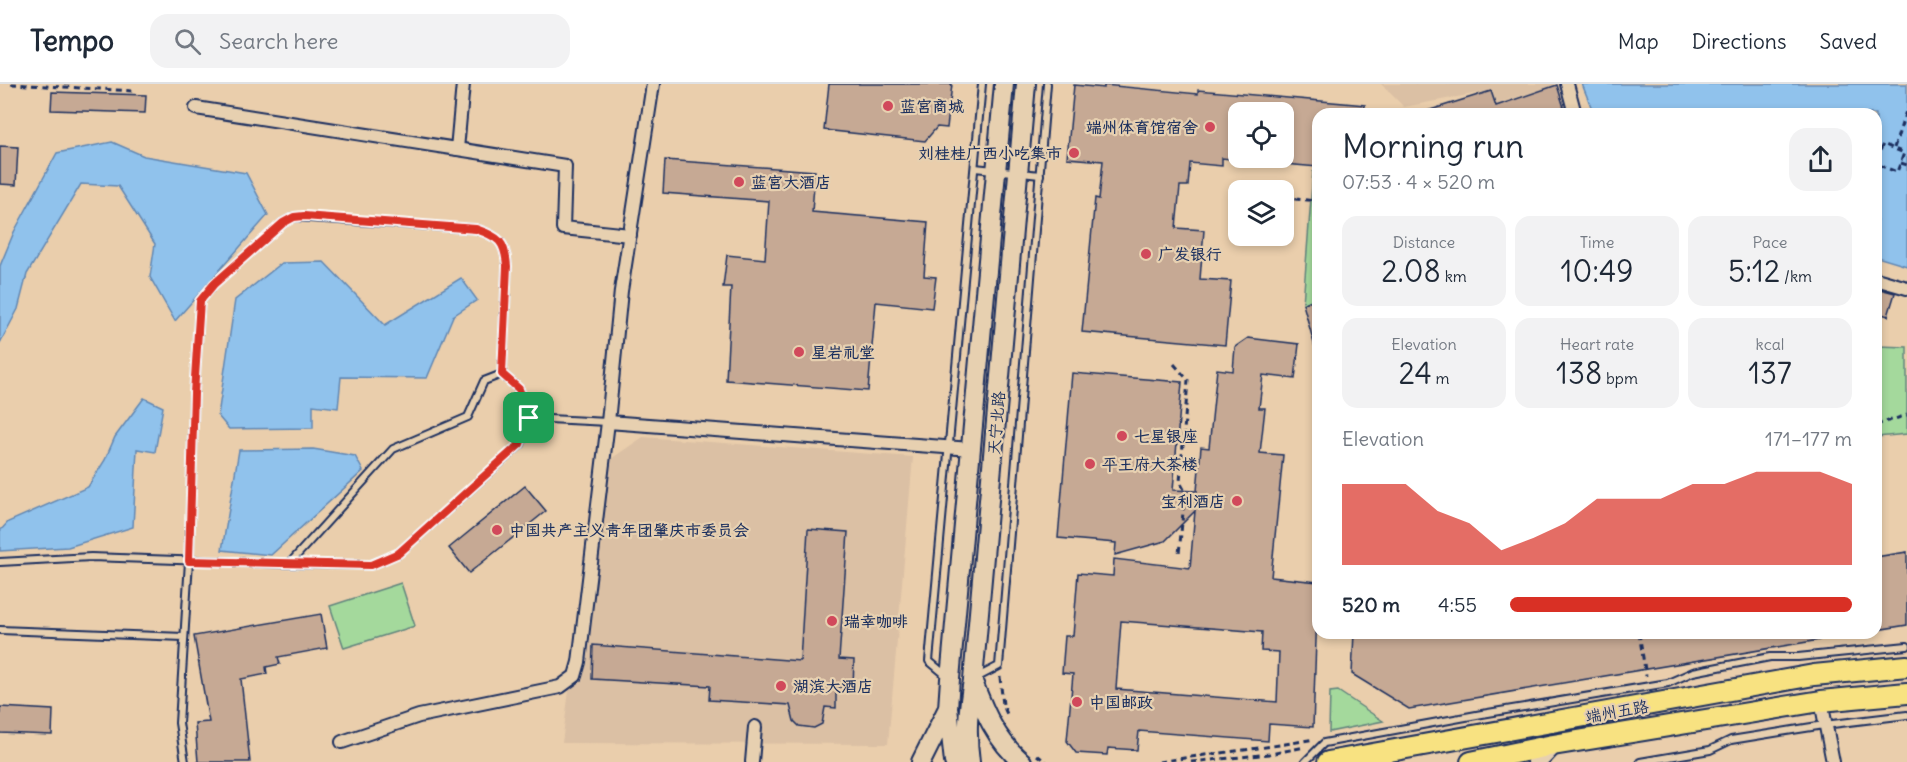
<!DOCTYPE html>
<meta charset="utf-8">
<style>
:root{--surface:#fff;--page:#f2f2f3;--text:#1f2937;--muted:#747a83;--line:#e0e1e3;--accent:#d93025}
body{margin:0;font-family:Delius,"LXGW WenKai TC",sans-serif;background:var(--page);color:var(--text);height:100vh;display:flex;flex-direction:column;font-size:22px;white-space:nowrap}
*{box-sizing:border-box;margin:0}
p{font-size:20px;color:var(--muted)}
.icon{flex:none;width:33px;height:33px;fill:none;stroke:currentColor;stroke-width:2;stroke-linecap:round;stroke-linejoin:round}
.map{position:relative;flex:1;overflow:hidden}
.drawer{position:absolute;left:1312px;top:24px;width:570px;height:531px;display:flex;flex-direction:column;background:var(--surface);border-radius:18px;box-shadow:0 3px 9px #0003}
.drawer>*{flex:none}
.fabs{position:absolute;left:1228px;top:18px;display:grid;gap:12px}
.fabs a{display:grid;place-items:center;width:66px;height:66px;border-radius:12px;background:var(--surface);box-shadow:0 3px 9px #0003;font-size:30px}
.pin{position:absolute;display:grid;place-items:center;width:51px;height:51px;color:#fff;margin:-26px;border-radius:12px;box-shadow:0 3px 9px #0006}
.round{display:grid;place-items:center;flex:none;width:63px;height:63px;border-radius:18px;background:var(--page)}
.overview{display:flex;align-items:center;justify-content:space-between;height:102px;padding:0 30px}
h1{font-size:33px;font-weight:600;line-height:45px}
.stats{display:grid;grid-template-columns:repeat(3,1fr);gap:9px;height:102px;padding:6px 30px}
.stats div{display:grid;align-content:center;border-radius:15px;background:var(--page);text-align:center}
.stats b{font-size:30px;font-weight:600}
.stats small{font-size:16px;font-weight:400}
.stats p{font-size:16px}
.chart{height:168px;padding:12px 30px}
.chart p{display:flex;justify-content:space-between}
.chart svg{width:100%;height:108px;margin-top:6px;fill:var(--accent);opacity:.7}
ul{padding:0 30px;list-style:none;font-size:20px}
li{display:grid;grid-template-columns:96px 72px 1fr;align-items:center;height:45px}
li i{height:15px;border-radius:8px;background:var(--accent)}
header{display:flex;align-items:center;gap:36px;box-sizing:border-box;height:84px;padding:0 30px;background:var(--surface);border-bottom:2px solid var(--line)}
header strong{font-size:28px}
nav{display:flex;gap:33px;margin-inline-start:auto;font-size:21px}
.search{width:420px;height:54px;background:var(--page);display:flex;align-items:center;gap:15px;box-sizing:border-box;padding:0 21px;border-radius:18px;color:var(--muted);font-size:22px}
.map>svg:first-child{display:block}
.built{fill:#dbc0a4}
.green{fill:#a4d99c;stroke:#60847d;stroke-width:1.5}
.water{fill:#90c2ec;stroke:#6187b3;stroke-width:1.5}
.building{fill:#c6a994;stroke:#1b2f5e;stroke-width:1.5;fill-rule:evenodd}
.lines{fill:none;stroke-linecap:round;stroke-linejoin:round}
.lane-casing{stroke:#1b2f5e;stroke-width:10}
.street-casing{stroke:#1b2f5e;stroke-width:16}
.secondary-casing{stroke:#1b2f5e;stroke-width:22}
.primary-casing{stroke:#1b2f5e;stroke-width:24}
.path{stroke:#1b2f5e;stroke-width:3;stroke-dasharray:6 4.5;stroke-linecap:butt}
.lane{stroke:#e7d0b0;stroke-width:6}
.street{stroke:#e7d0b0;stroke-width:12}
.secondary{stroke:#e7d0b0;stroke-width:18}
.primary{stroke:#f8e281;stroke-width:20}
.route-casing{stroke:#fff;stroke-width:12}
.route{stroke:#d93025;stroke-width:8}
.poi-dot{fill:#d1495b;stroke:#e7d0b0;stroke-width:2}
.labels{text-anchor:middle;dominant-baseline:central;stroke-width:4.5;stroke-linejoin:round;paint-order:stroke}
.poi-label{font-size:16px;font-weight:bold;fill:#1b2f5e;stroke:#e7d0b0;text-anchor:start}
.street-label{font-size:16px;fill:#1b2f5e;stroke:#e7d0b0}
</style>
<header>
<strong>Tempo</strong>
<div class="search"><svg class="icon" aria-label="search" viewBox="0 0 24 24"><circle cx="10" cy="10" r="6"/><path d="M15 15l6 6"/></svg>Search here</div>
<nav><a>Map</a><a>Directions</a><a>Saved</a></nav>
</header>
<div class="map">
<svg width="1907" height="678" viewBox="0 0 1907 678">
<rect width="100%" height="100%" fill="#eaceac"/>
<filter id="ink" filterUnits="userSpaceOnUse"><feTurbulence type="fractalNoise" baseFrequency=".0167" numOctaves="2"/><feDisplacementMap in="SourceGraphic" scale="12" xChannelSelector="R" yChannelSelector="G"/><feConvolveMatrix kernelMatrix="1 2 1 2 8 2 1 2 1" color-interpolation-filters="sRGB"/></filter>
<g filter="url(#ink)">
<!-- built -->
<g class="built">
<path d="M 1381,0 L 1553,0 L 1554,3 L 1496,19 L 1548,6 L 1556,30 L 1426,30 L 1425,27 L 1489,7 L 1404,23 Z"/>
<path d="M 643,353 L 913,373 L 888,660 L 562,659 L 599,383 Z"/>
</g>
<!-- green -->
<g class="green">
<path d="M 1313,88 L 1318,89 L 1318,213 L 1303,220 Z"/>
<path d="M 1877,262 L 1907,263 L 1907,350 L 1877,353 Z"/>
<path d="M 401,499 L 415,542 L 344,564 L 330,522 Z"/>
<path d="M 1338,607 L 1383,637 L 1329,648 L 1330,608 Z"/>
</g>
<!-- water -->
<g class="water">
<path d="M 1582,0 L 1907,0 L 1907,182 L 1877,173 L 1876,30 L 1594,30 Z"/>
<path d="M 112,58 L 144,72 L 246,89 L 268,131 L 175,237 L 150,193 L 155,160 L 118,102 L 81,100 L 27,190 L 18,225 L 0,259 L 0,182 L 14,148 L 57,69 Z"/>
<path d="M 324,178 L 385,241 L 461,194 L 477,216 L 453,232 L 427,294 L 341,293 L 338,324 L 313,321 L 313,344 L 229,345 L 218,332 L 235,216 L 282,179 Z"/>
<path d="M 144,314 L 163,323 L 155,368 L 137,365 L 133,443 L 68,463 L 0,467 L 0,447 L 8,438 L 88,403 L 105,376 L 115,353 Z"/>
<path d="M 313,365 L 355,372 L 363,387 L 271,471 L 222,466 L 239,366 Z"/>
</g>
<!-- building -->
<g class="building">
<path d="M 829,0 L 952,0 L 947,44 L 937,43 L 925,57 L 824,46 Z"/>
<path d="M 1074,1 L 1104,4 L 1104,1 L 1198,10 L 1198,6 L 1365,21 L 1364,30 L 1318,30 L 1318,83 L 1284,80 L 1284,28 L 1239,28 L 1239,76 L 1222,74 L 1222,82 L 1190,79 L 1188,102 L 1180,102 L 1176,144 L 1204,146 L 1200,195 L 1231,197 L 1225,261 L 1082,248 L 1095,114 L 1099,115 L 1103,77 L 1067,74 Z"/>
<path d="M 1557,1 L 1566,30 L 1428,30 L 1427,27 L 1491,7 L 1496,22 Z"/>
<path d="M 52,8 L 146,11 L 145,29 L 51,26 Z"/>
<path d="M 0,62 L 18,63 L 16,101 L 0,100 Z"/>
<path d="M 665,76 L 815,87 L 812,128 L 928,138 L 924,192 L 936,193 L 932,224 L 876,218 L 868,307 L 726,296 L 731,203 L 723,203 L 727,171 L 765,175 L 769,117 L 663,109 Z"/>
<path d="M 1876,204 L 1895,209 L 1888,232 L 1876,228 Z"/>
<path d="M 1318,213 L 1318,263 L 1315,263 L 1303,220 Z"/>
<path d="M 1248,254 L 1299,260 L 1295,295 L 1263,291 L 1259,324 L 1265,324 L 1260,369 L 1283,371 L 1271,493 L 1318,498 L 1313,643 L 1269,640 L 1268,657 L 1139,647 L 1137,666 L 1108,664 L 1107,671 L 1076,669 L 1067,657 L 1073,590 L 1062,589 L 1065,552 L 1073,552 L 1078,489 L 1113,492 L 1114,475 L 1190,484 L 1195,427 L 1165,457 L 1115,471 L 1116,459 L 1058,454 L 1072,289 L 1182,298 L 1173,406 L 1197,407 L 1201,363 L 1209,364 L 1217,285 L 1233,287 L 1235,263 ZM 1121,537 L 1262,548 L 1261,567 L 1279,568 L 1277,618 L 1116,605 Z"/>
<path d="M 525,402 L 546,427 L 469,489 L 449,464 Z"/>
<path d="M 808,445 L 848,448 L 839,575 L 854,576 L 853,603 L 836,603 L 836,624 L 825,623 L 822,640 L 814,644 L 799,642 L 794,637 L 790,621 L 709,616 L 710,602 L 592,595 L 593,561 L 800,577 Z"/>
<path d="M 1907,468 L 1907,541 L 1876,546 L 1876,473 Z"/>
<path d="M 321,530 L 327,564 L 278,573 L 280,580 L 266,583 L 267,590 L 241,595 L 250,678 L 198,678 L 195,639 L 209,638 L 194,552 Z"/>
<path d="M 1354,549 L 1819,549 L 1819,556 L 1409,625 L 1352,590 Z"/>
<path d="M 0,623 L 53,626 L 52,651 L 0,649 Z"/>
</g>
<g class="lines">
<!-- lane casing -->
<g class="lane-casing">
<g id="lane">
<path d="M 975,84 L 1040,91"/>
<path d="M 0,478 L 91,473 L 289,480 L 371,481 L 399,469 L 521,360 L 529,334"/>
<path d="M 289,480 L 393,365 L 468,333 L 484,297 L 502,290 L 519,305 L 529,334 L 608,338"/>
<path d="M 0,546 L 184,553"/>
<path d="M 947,592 L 929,577 L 982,0"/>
<path d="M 976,594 L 999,582 L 1047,0"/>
<path d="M 185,678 L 179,639 L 189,477 L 194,309 L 200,217 L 214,200 L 283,139 L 294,133 L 476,145 C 499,153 505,157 507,182 L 502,290"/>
<path d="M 1305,678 L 1324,659 L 1482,630 L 1668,599 L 1693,588 L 1770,573 L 1798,573 L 1907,562"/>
<path d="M 1640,678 L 1710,666 L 1731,656 L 1824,641 L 1907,631"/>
</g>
</g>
<!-- street casing -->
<g class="street-casing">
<g id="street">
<path d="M 1567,0 L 1575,30"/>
<path d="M 196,24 L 565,82 L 563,144 L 630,151"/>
<path d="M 457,65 L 463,0"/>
<path d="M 1876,195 L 1907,204"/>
<path d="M 608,338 L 971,365"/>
<path d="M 1821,617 L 1833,678"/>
<path d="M 342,658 L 419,632 L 560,603 L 575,592 L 579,578 L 608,338 L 621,207 L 653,0"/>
<path d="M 752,678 L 755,643"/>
</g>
</g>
<!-- secondary casing -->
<g class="secondary-casing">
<g id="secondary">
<path d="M 973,598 C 985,629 996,656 1022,678"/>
<path d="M 921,678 L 947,626"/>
<path d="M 954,678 L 948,624 L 950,595 L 1004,0"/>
<path d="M 970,678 C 966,648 968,626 973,596 L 1026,0"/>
<path d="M 1537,678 L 1553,661"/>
</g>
</g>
<!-- primary casing -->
<g class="primary-casing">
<g id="primary">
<path d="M 1328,678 L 1814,591 L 1907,582"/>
<path d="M 1471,678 L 1553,661 L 1821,617 L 1907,609"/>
</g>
</g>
<!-- path -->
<g class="path">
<path d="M 11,0 L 134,7"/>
<path d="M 1894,64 L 1907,24"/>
<path d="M 1876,76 L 1883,60 L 1904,69 L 1897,88 L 1876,80"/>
<path d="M 1901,79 L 1907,81"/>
<path d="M 1284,114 L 1318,117"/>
<path d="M 1174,280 L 1188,296 L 1180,398 L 1185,407 L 1179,470"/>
<path d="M 1876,341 L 1907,331"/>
<path d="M 1639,549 L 1646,592"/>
<path d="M 1000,593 L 1003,621 L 1007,630"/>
<path d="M 1037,671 L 1046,678"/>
<path d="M 1159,678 C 1211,669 1263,665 1314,655"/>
<path d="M 1191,678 L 1270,670 L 1305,663"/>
</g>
<!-- lane -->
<use href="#lane" class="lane"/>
<!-- street -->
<use href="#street" class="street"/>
<!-- secondary -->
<use href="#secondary" class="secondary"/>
<!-- primary -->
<use href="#primary" class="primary"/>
</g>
</g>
<g class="lines" filter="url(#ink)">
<!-- route casing -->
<g class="route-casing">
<path id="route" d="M 304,132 L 476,145 C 499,153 505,157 507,182 L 502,290 L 519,305 L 529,334 L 520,360 L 399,469 L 371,481 L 189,477 L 194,309 L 200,217 L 214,200 L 283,139 L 294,133 Z"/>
</g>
<!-- route -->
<use href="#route" class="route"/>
</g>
<!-- markers -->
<g class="poi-dot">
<circle cx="888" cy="22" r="6"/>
<circle cx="1210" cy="43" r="6"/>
<circle cx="1074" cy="69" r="6"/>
<circle cx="739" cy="98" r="6"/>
<circle cx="1146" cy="170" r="6"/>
<circle cx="799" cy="268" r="6"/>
<circle cx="1122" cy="352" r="6"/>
<circle cx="1090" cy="380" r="6"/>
<circle cx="1237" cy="417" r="6"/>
<circle cx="497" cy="446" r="6"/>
<circle cx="832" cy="537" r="6"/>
<circle cx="781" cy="602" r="6"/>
<circle cx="1077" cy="618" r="6"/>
</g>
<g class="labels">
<!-- poi labels -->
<g class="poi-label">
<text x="900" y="22">蓝宫商城</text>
<text x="1198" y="43" text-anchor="end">端州体育馆宿舍</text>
<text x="1062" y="69" text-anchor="end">刘桂桂广西小吃集市</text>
<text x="751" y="98">蓝宫大酒店</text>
<text x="1158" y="170">广发银行</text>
<text x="811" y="268">星岩礼堂</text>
<text x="1134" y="352">七星银座</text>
<text x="1102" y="380">平王府大茶楼</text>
<text x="1225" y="417" text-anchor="end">宝利酒店</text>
<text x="509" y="446">中国共产主义青年团肇庆市委员会</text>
<text x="844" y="537">瑞幸咖啡</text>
<text x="793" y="602">湖滨大酒店</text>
<text x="1089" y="618">中国邮政</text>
</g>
<!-- street labels -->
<g class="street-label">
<text transform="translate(996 339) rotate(-85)">天宁北路</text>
<text transform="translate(1617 627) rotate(-10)">端州五路</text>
</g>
</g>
</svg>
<div class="fabs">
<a><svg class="icon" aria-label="locate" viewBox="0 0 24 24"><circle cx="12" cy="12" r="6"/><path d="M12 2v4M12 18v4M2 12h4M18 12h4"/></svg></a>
<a><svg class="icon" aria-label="layers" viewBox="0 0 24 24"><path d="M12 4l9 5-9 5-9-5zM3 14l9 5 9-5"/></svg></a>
</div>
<div class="pin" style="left:529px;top:334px;background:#1e9e55"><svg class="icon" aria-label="arrive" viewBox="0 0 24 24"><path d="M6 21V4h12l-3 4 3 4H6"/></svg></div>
<section class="drawer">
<div class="overview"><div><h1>Morning run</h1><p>07:53 · 4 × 520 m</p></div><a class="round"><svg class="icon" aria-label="share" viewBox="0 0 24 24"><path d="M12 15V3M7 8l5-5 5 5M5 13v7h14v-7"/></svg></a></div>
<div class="stats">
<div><p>Distance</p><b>2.08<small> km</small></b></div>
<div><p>Time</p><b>10:49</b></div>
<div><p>Pace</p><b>5:12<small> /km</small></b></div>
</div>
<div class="stats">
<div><p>Elevation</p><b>24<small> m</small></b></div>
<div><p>Heart rate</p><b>138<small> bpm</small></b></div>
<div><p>kcal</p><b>137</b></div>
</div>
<div class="chart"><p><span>Elevation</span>171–177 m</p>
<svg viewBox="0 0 160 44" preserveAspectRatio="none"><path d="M0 44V11L10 11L20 11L30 22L40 27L50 38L60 33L70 27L80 17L90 17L100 17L110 11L120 11L130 6L140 6L150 6L160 11V44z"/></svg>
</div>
<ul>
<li><b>520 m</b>4:55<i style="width:100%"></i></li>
</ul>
</section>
</div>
